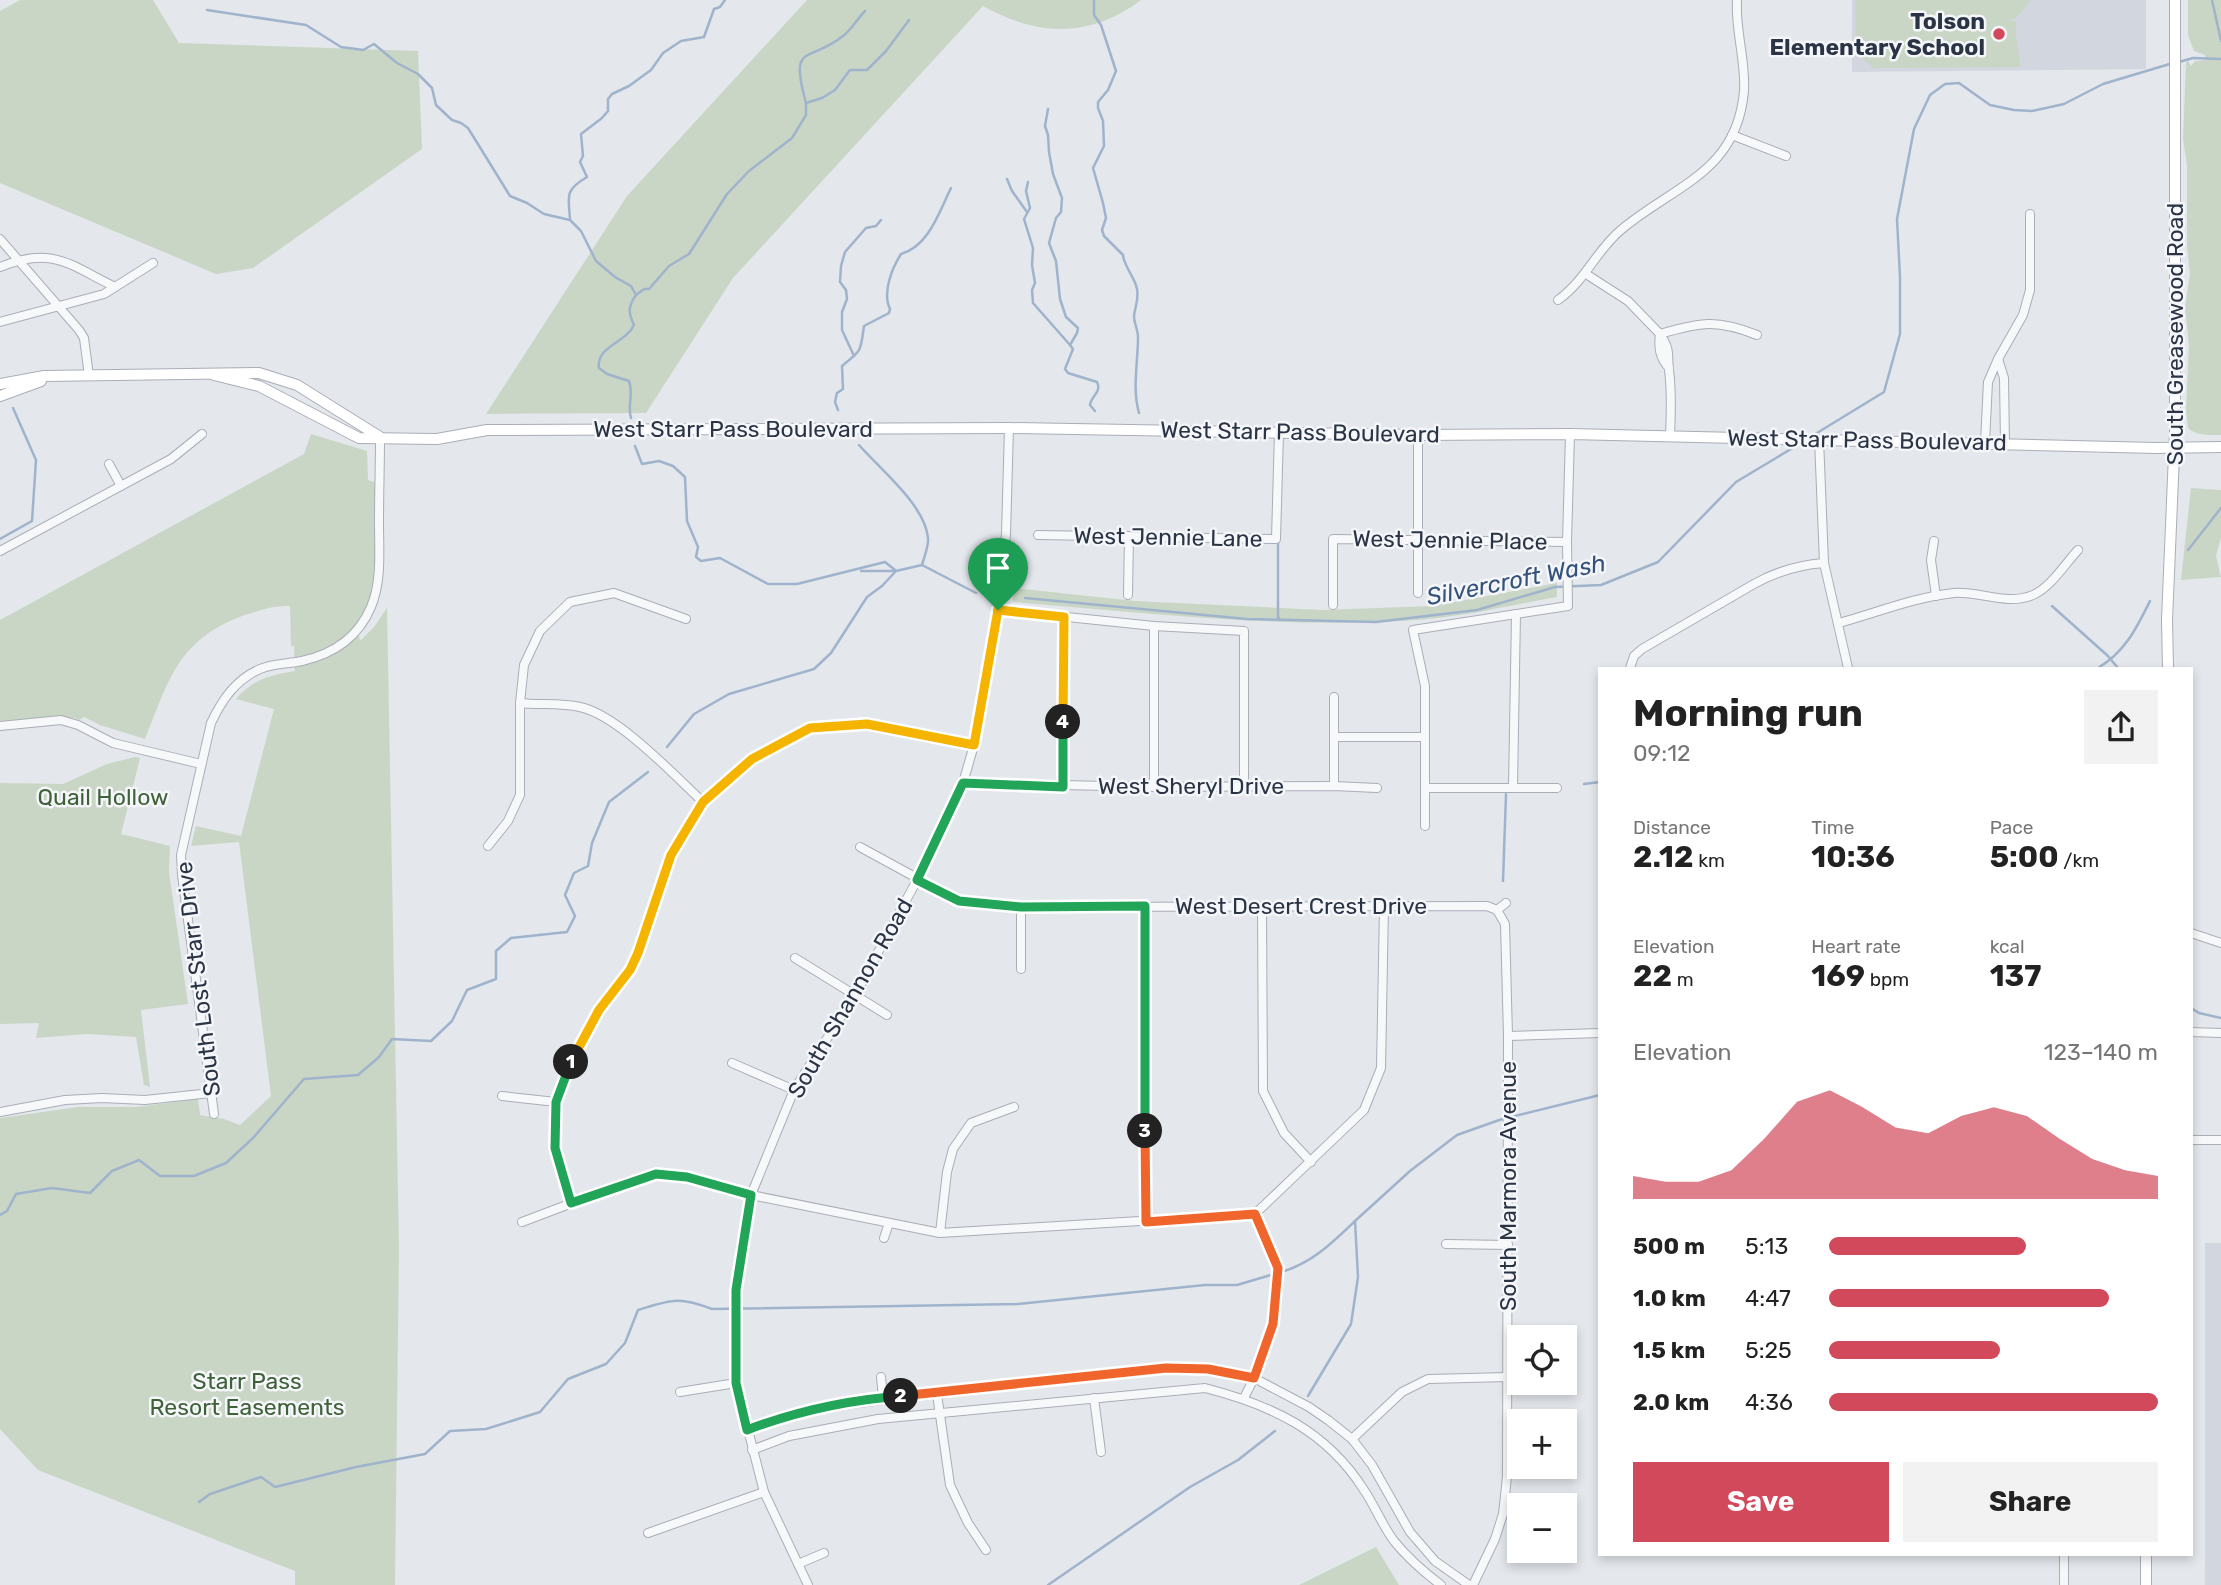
<!DOCTYPE html>
<meta charset="utf-8">
<style>
:root{--surface:#fff;--page:#f2f2f2;--text:#222;--muted:#767676;--accent:#d1495b}
body{margin:0;font-family:Rubik,sans-serif;background:var(--page);color:var(--text);height:100vh;display:flex;flex-direction:column;font-size:26px;white-space:nowrap}
*{box-sizing:border-box;margin:0}
p{font-size:23px;color:var(--muted)}
.icon{flex:none;width:38px;height:38px;fill:none;stroke:currentColor;stroke-width:2;stroke-linecap:round;stroke-linejoin:round}
.map{position:relative;flex:1;overflow:hidden}
.side{position:absolute;left:1598px;top:667px;width:595px;height:889px;display:flex;flex-direction:column;background:var(--surface);border-radius:0px;box-shadow:0 4px 10px #0003}
.side>*{flex:none}
.buttons{position:absolute;left:1507px;top:1325px;display:grid;gap:14px}
.buttons a{display:grid;place-items:center;width:70px;height:70px;border-radius:0px;background:var(--surface);box-shadow:0 4px 10px #0003;font-size:35px}
.pin{position:absolute;display:grid;place-items:center;width:60px;height:60px;color:#fff;margin:-72px -30px;border-radius:50% 50% 50% 0;rotate:-45deg;box-shadow:0 0 7px #0007}
.pin .icon{rotate:45deg}
.km{position:absolute;width:35px;height:35px;margin:-18px;border-radius:50%;background:#222;color:#fff;font-size:19px;line-height:35px;text-align:center}
.round{display:grid;place-items:center;flex:none;width:74px;height:74px;border-radius:0px;background:var(--page)}
.summary{display:flex;align-items:center;justify-content:space-between;height:119px;padding:0 35px}
h1{font-size:38px;font-weight:700;line-height:52px}
.figures{display:grid;grid-template-columns:repeat(3,1fr);gap:10px;height:119px;padding:7px 35px}
.figures div{display:grid;align-content:center}
.figures b{font-size:30px;font-weight:700}
.figures small{font-size:19px;font-weight:400}
.figures p{font-size:19px}
.chart{height:196px;padding:14px 35px}
.chart p{display:flex;justify-content:space-between}
.chart svg{width:100%;height:126px;margin-top:7px;fill:var(--accent);opacity:.7}
.action{display:flex;gap:14px;margin-top:auto;padding:14px 35px}
.action a{flex:1;height:80px;border-radius:0px;background:var(--accent);color:#fff;font-size:28px;font-weight:700;line-height:80px;text-align:center}
.action a+a{background:var(--page);color:var(--text)}
ul{padding:0 35px;list-style:none;font-size:23px}
li{display:grid;grid-template-columns:112px 84px 1fr;align-items:center;height:52px}
li i{height:18px;border-radius:9px;background:var(--accent)}
.map>svg:first-child{display:block}
.built{fill:#d2d6de}
.green{fill:#c9d6c5}
.lines{fill:none;stroke-linecap:round;stroke-linejoin:round}
.stream{stroke:#9fb4cc;stroke-width:2.5}
.street-casing{stroke:#a9aeb7;stroke-width:10}
.secondary-casing{stroke:#a9aeb7;stroke-width:12}
.street{stroke:#f7f8fa;stroke-width:8}
.secondary{stroke:#fff;stroke-width:10}
.split-1-casing{stroke:#fff;stroke-width:14}
.split-2-casing{stroke:#fff;stroke-width:14}
.split-3-casing{stroke:#fff;stroke-width:14}
.split-4-casing{stroke:#fff;stroke-width:14}
.split-5-casing{stroke:#fff;stroke-width:14}
.split-1{stroke:#f5b400;stroke-width:9}
.split-2{stroke:#22a559;stroke-width:9}
.split-3{stroke:#f0652b;stroke-width:9}
.split-4{stroke:#22a559;stroke-width:9}
.split-5{stroke:#f5b400;stroke-width:9}
.poi-dot{fill:#d1495b;stroke:#f4f6f9;stroke-width:2.5}
.labels{text-anchor:middle;dominant-baseline:central;stroke-width:5;stroke-linejoin:round;paint-order:stroke}
.poi-label{font-size:23px;font-weight:bold;fill:#2b3445;stroke:#f4f6f9;text-anchor:end}
.street-label{font-size:23px;fill:#2b3445;stroke:#f4f6f9}
.park-label{font-size:23px;fill:#3f6138;stroke:#f4f6f9}
.water-label{font-size:24px;font-style:italic;fill:#34527a;stroke:#f4f6f9}
</style>
<div class="map">
<svg width="2221" height="1585" viewBox="0 0 2221 1585">
<rect width="100%" height="100%" fill="#e4e7ec"/>
<!-- built -->
<g class="built">
<path d="M 1852,0 L 2146,0 L 2146,69 L 1852,72 Z"/>
<rect x="2205" y="1243" width="16" height="342"/>
</g>
<!-- green -->
<g class="green">
<path d="M 20,0 L 153,0 L 179,43 L 418,51 L 422,149 L 253,268 L 216,274 L 0,183 L 0,11 Z"/>
<path d="M 807,0 L 1141,0 C 1089,39 1037,36 983,6 L 733,278 L 646,413 L 486,414 L 627,196 Z"/>
<path d="M 1855,0 L 2031,0 L 2015,19 L 2005,20 L 2016,22 C 2014,37 2020,51 2020,67 L 1874,68 L 1856,54 Z"/>
<path d="M 2188,0 L 2221,0 L 2221,435 C 2209,435 2197,436 2188,428 L 2186,411 L 2189,345 L 2185,308 L 2190,274 L 2187,247 L 2187,165 L 2183,139 L 2186,62 L 2188,61 L 2191,66 L 2195,61 L 2205,60 L 2205,55 L 2194,51 L 2188,35 Z"/>
<path d="M 311,434 L 367,451 L 368,480 L 379,484 L 377,583 L 358,630 L 360,641 L 374,627 L 387,608 L 399,1248 L 395,1585 L 295,1585 L 295,1571 L 38,1470 L 0,1429 L 0,1118 L 78,1107 L 136,1107 L 198,1099 L 200,1115 L 224,1119 L 240,1125 L 271,1096 L 239,842 L 191,846 L 196,826 L 241,836 L 274,709 L 236,699 C 253,679 271,675 295,671 L 294,646 L 291,646 L 290,606 C 273,605 258,611 242,616 C 177,641 169,680 145,739 L 100,725 L 84,717 L 79,720 L 75,718 L 15,725 L 0,722 L 0,620 L 304,454 Z"/>
<path d="M 2191,488 L 2221,490 L 2221,538 L 2216,556 L 2221,577 L 2181,580 Z"/>
<path d="M 1557,583 L 1557,597 C 1511,605 1463,617 1416,620 C 1281,629 1147,613 1013,602 L 1013,588 L 1135,601 L 1322,610 L 1433,606 Z"/>
<path d="M 135,757 L 140,758 L 121,834 L 170,846 L 169,872 L 188,1004 L 141,1010 L 150,1087 L 144,1085 L 136,1037 L 87,1034 L 36,1038 L 39,1023 L 0,1024 L 0,783 L 63,784 L 107,764 Z"/>
<path d="M 1376,1547 L 1399,1585 L 1299,1585 Z"/>
</g>
<g class="lines">
<!-- stream -->
<g class="stream">
<path d="M 1094,0 L 1094,15 L 1101,25 L 1116,71 L 1108,90 L 1098,102 L 1098,108 L 1103,121 L 1104,146 L 1093,168 L 1103,203 L 1106,218 L 1102,230 L 1104,236 L 1123,255 C 1124,267 1135,277 1137,289 C 1139,300 1135,306 1134,316 C 1134,323 1138,330 1138,337 C 1138,363 1132,388 1139,413"/>
<path d="M 2212,0 L 2221,41"/>
<path d="M 207,10 L 306,25 L 341,47 L 363,50 L 374,44 L 397,63 L 418,74 L 432,88 L 436,105 L 452,120 L 461,123 L 468,128 L 510,196 L 527,203 L 544,214 L 570,220 L 581,231 L 596,261 L 615,277 L 631,286 L 636,295 C 628,306 628,313 634,325 C 626,343 596,346 599,368 L 607,374 L 629,381 C 634,394 627,405 631,418"/>
<path d="M 2179,62 L 2193,58 L 2221,59"/>
<path d="M 806,103 C 789,41 808,64 843,36 C 852,29 857,19 865,11"/>
<path d="M 1048,109 L 1045,126 L 1048,135 L 1049,152 L 1053,174 L 1062,198 L 1061,212 L 1056,218 L 1049,243 L 1056,261 L 1060,299 L 1066,317 L 1078,328 L 1077,333 L 1070,345 L 1073,349 L 1065,369 L 1068,373 L 1097,382 C 1102,392 1091,396 1090,405 L 1095,411"/>
<path d="M 1007,179 L 1012,191 L 1027,212"/>
<path d="M 1028,182 L 1026,191 L 1030,208 L 1024,219 L 1033,248 L 1032,265 L 1035,283 L 1032,290 L 1033,303 L 1070,345"/>
<path d="M 570,219 C 568,195 565,190 587,177 L 580,162 L 583,156 L 581,134 L 602,118 L 608,111 L 608,99 L 612,94 L 629,86 L 651,70 L 663,53 L 681,41 L 704,37 L 714,9 L 720,7 L 725,0"/>
<path d="M 636,295 L 644,289 L 649,289 L 669,266 L 689,254 L 727,194 L 749,171 L 792,138 L 806,115 L 806,103 L 822,98 L 835,90 L 850,70 L 867,70 L 886,51 L 909,20"/>
<path d="M 854,356 L 842,330 L 842,312 L 847,299 L 846,290 L 840,282 L 841,266 L 845,252 L 866,228 L 876,226 L 881,220"/>
<path d="M 838,410 L 835,402 L 837,393 L 843,389 L 842,366 C 863,349 860,352 864,326 L 889,313 L 890,309 C 882,293 892,268 901,254 C 929,246 939,212 951,188"/>
<path d="M 1812,436 L 1884,392 L 1900,334 L 1900,277 L 1897,219 L 1914,129 L 1930,95 L 1945,84 L 1959,83 L 1990,105 L 2014,110 L 2032,111 L 2064,104 L 2103,84 L 2173,63"/>
<path d="M 859,445 C 880,469 925,505 928,538 C 929,546 924,557 922,565"/>
<path d="M 635,446 L 642,464 L 659,461 L 673,466 L 685,477 L 687,521 L 698,547 L 696,557 L 701,561 L 720,558 L 768,584 L 797,584 L 885,562 L 895,570"/>
<path d="M 0,539 L 32,521 L 36,460 L 13,408"/>
<path d="M 1278,541 L 1278,617 L 1280,620"/>
<path d="M 2188,550 L 2221,508"/>
<path d="M 861,571 L 896,571"/>
<path d="M 1025,598 L 1247,619 L 1376,622 L 1477,610 L 1555,587 L 1601,585 L 1658,562 L 1736,482 L 1801,443"/>
<path d="M 2052,606 L 2108,656 L 2118,668"/>
<path d="M 2098,668 C 2125,652 2136,629 2150,601"/>
<path d="M 667,747 L 694,714 L 729,694 L 814,669 L 831,653 L 867,597 L 882,586 L 896,571 L 922,565 L 976,593"/>
<path d="M 1584,784 L 1600,782"/>
<path d="M 1503,881 L 1506,794"/>
<path d="M 2191,1008 L 2199,1013 L 2221,1018"/>
<path d="M 1511,1117 L 1600,1095"/>
<path d="M 0,1215 L 7,1211 L 16,1194 L 52,1188 L 90,1193 L 112,1171 L 139,1160 L 160,1176 L 194,1176 L 226,1163 L 253,1138 L 304,1079 L 358,1075 L 379,1057 L 392,1039 L 431,1041 L 452,1021 L 467,990 L 496,979 L 496,951 L 511,938 L 567,932 L 575,916 L 565,895 L 574,873 L 588,866 L 592,843 L 609,802 L 648,772"/>
<path d="M 1281,1272 C 1312,1263 1332,1243 1355,1221"/>
<path d="M 1308,1396 L 1351,1324 L 1358,1277 L 1355,1221 L 1410,1171 L 1457,1135 L 1505,1118"/>
<path d="M 199,1502 L 210,1494 L 261,1477 L 275,1487 L 356,1467 L 425,1454 L 450,1431 L 486,1429 L 540,1412 L 568,1379 L 606,1364 L 625,1343 L 638,1310 C 671,1300 678,1296 712,1309 L 1018,1304 L 1205,1285 L 1237,1285 L 1274,1274"/>
<path d="M 1048,1585 L 1190,1487 L 1238,1460 L 1275,1431"/>
</g>
<!-- street casing -->
<g class="street-casing">
<g id="street">
<path d="M 1732,135 L 1786,156"/>
<path d="M 0,239 L 79,330 L 84,338 L 89,376"/>
<path d="M 0,267 C 53,246 68,264 115,287"/>
<path d="M 1586,274 L 1628,301 L 1660,334 C 1701,322 1717,319 1757,335"/>
<path d="M 1558,300 C 1586,280 1597,249 1622,229 C 1675,185 1737,172 1744,91 C 1746,61 1735,30 1737,0"/>
<path d="M 0,322 L 104,294 L 153,263"/>
<path d="M 1998,359 L 2023,315 L 2030,290 L 2030,214"/>
<path d="M 1669,368 C 1660,358 1658,348 1660,334 C 1671,351 1667,353 1669,370 C 1672,393 1671,414 1670,436"/>
<path d="M 1418,435 L 1418,593"/>
<path d="M 1819,439 L 1824,563 L 1848,668"/>
<path d="M 1985,442 L 1988,382 L 1998,359 L 2004,378 L 2005,443"/>
<path d="M 109,464 L 121,486"/>
<path d="M 1038,535 L 1276,539 L 1279,432"/>
<path d="M 1934,541 L 1931,560 L 1936,596"/>
<path d="M 0,551 L 171,459 L 202,434"/>
<path d="M 1128,595 L 1129,536"/>
<path d="M 1333,605 L 1333,539 L 1567,542"/>
<path d="M 998,610 L 1154,626 L 1244,631 L 1244,786"/>
<path d="M 1839,623 C 1876,613 1915,597 1954,593 C 1980,591 2007,606 2033,595 C 2050,588 2065,564 2078,550"/>
<path d="M 1154,626 L 1154,787"/>
<path d="M 1630,668 L 1634,656 L 1642,649 L 1754,584 C 1777,571 1798,565 1824,563"/>
<path d="M 520,703 C 539,705 561,703 580,707 C 618,715 674,775 703,802"/>
<path d="M 0,726 L 61,720 L 78,725 L 113,743 L 201,764"/>
<path d="M 1335,737 L 1423,737"/>
<path d="M 963,783 L 1154,787 L 1334,786 L 1377,788"/>
<path d="M 1334,786 L 1334,697"/>
<path d="M 1063,787 L 1064,617"/>
<path d="M 1513,787 L 1516,614"/>
<path d="M 1426,788 L 1557,788"/>
<path d="M 1425,826 L 1425,686 L 1413,630 L 1568,606 L 1567,542 L 1570,434"/>
<path d="M 488,846 L 508,821 L 520,795 L 520,703 L 524,665 L 540,631 L 570,602 L 614,593 L 686,619"/>
<path d="M 860,847 L 959,901 L 1021,907 L 1487,906 L 1497,910"/>
<path d="M 1145,906 L 1146,1222"/>
<path d="M 1262,907 L 1263,1091 L 1284,1133 L 1311,1162"/>
<path d="M 1497,910 L 1506,903"/>
<path d="M 2191,933 L 2221,943"/>
<path d="M 795,958 L 887,1015"/>
<path d="M 1021,969 L 1021,907"/>
<path d="M 2191,1032 L 2221,1033"/>
<path d="M 1508,1036 L 1600,1033"/>
<path d="M 732,1063 L 794,1090"/>
<path d="M 502,1096 L 556,1102"/>
<path d="M 0,1112 L 65,1100 L 102,1098 L 145,1100 L 211,1093"/>
<path d="M 214,1114 L 182,875 L 181,855 L 211,723 C 222,700 235,680 260,669 C 274,663 288,664 302,661 C 333,654 358,638 371,607 C 382,581 379,551 379,523 C 379,494 380,465 380,437"/>
<path d="M 2191,1140 L 2221,1140"/>
<path d="M 571,1203 L 555,1148 L 556,1102 L 572,1058 L 599,1010 L 630,970 L 638,953 L 671,855 L 703,802 L 752,759 L 810,728 L 867,724 L 974,745"/>
<path d="M 522,1222 L 630,1181 L 656,1174 L 687,1177 L 751,1195 L 940,1233 L 1255,1214 L 1364,1110 L 1381,1068 L 1384,907"/>
<path d="M 940,1233 L 947,1172 L 953,1149 L 971,1123 L 1014,1107"/>
<path d="M 884,1238 L 889,1223"/>
<path d="M 1446,1244 L 1508,1245"/>
<path d="M 881,1377 L 883,1398"/>
<path d="M 680,1392 L 736,1383"/>
<path d="M 937,1394 L 950,1485 L 968,1523 L 986,1550"/>
<path d="M 1094,1398 L 1101,1452"/>
<path d="M 1244,1398 L 1254,1378 L 1273,1324 L 1277,1273 L 1277,1268 L 1255,1214"/>
<path d="M 747,1430 C 815,1404 875,1401 947,1393 C 1020,1384 1092,1376 1165,1368 L 1208,1369 L 1254,1378 L 1309,1407 L 1328,1420 L 1352,1439 L 1372,1465 L 1410,1532 L 1435,1561 L 1469,1585"/>
<path d="M 1352,1439 L 1402,1392 L 1428,1379 L 1508,1377"/>
<path d="M 752,1450 L 789,1436 L 878,1419 L 1205,1388 C 1271,1405 1326,1430 1364,1490 C 1375,1506 1382,1525 1394,1541 C 1407,1557 1425,1573 1441,1585"/>
<path d="M 648,1533 L 764,1492"/>
<path d="M 798,1564 L 824,1553"/>
<path d="M 808,1585 L 764,1492 L 736,1383 L 736,1290 L 741,1247 L 751,1195 L 794,1090 L 855,995 L 917,880 L 963,783 L 974,745 L 998,610 L 1006,534 L 1009,428"/>
<path d="M 1473,1585 L 1495,1539 L 1503,1514 L 1507,1477 L 1508,1036 L 1505,924 L 1497,910"/>
<path d="M 2064,1585 L 2064,1554"/>
</g>
</g>
<!-- secondary casing -->
<g class="secondary-casing">
<g id="secondary">
<path d="M 214,375 L 259,386 L 359,438 L 437,439 L 487,430 L 1009,428 L 1418,435 L 1570,434 L 2156,448 L 2221,447"/>
<path d="M 0,384 L 44,376 L 259,373 L 297,385 L 380,437"/>
<path d="M 0,396 L 41,381"/>
<path d="M 2168,668 L 2167,620 L 2175,431 L 2175,0"/>
<path d="M 2146,1554 L 2146,1585"/>
</g>
</g>
<!-- street -->
<use href="#street" class="street"/>
<!-- secondary -->
<use href="#secondary" class="secondary"/>
</g>
<g class="lines">
<!-- split-1 casing -->
<g class="split-1-casing">
<path id="split-1" d="M 571,1062 L 599,1010 L 630,970 L 638,953 L 671,855 L 703,802 L 752,759 L 810,728 L 867,724 L 974,745 L 998,610"/>
</g>
<!-- split-2 casing -->
<g class="split-2-casing">
<path id="split-2" d="M 571,1062 L 556,1102 L 555,1148 L 571,1203 L 656,1174 L 687,1177 L 751,1195 L 736,1290 L 736,1383 L 747,1430 C 797,1411 848,1400 901,1396"/>
</g>
<!-- split-3 casing -->
<g class="split-3-casing">
<path id="split-3" d="M 901,1396 L 1166,1368 L 1208,1369 L 1254,1378 L 1273,1324 L 1278,1268 L 1255,1214 L 1146,1222 L 1145,1131"/>
</g>
<!-- split-4 casing -->
<g class="split-4-casing">
<path id="split-4" d="M 1063,722 L 1063,787 L 963,783 L 917,880 L 959,901 L 1021,907 L 1145,906 L 1145,1131"/>
</g>
<!-- split-5 casing -->
<g class="split-5-casing">
<path id="split-5" d="M 998,610 L 1064,617 L 1063,722"/>
</g>
<!-- split-1 -->
<use href="#split-1" class="split-1"/>
<!-- split-2 -->
<use href="#split-2" class="split-2"/>
<!-- split-3 -->
<use href="#split-3" class="split-3"/>
<!-- split-4 -->
<use href="#split-4" class="split-4"/>
<!-- split-5 -->
<use href="#split-5" class="split-5"/>
</g>
<!-- markers -->
<circle class="poi-dot" cx="1999" cy="34" r="7"/>
<g class="labels">
<!-- poi labels -->
<g class="poi-label">
<text x="1985" y="21">Tolson<tspan x="1985" dy="26">Elementary School</tspan></text>
</g>
<!-- street labels -->
<g class="street-label">
<text transform="translate(2175 334) rotate(-90)">South Greasewood Road</text>
<text x="733" y="429">West Starr Pass Boulevard</text>
<text transform="translate(1300 432) rotate(1)">West Starr Pass Boulevard</text>
<text transform="translate(1867 440) rotate(1)">West Starr Pass Boulevard</text>
<text transform="translate(1168 537) rotate(1)">West Jennie Lane</text>
<text transform="translate(1450 540) rotate(1)">West Jennie Place</text>
<text x="1191" y="786">West Sheryl Drive</text>
<text x="1301" y="906">West Desert Crest Drive</text>
<text transform="translate(198 979) rotate(-97)">South Lost Starr Drive</text>
<text transform="translate(850 998) rotate(-60)">South Shannon Road</text>
<text transform="translate(1508 1186) rotate(-90)">South Marmora Avenue</text>
</g>
<!-- park labels -->
<g class="park-label">
<text x="103" y="797">Quail Hollow</text>
<text x="247" y="1381">Starr Pass<tspan x="247" dy="26">Resort Easements</tspan></text>
</g>
<!-- water labels -->
<g class="water-label">
<text transform="translate(1516 580) rotate(-11)">Silvercroft Wash</text>
</g>
</g>
</svg>
<div class="buttons">
<a><svg class="icon" aria-label="locate" viewBox="0 0 24 24"><circle cx="12" cy="12" r="6"/><path d="M12 2v4M12 18v4M2 12h4M18 12h4"/></svg></a>
<a>+</a>
<a>−</a>
</div>
<div class="pin" style="left:998px;top:610px;background:#1e9e55"><svg class="icon" aria-label="arrive" viewBox="0 0 24 24"><path d="M6 21V4h12l-3 4 3 4H6"/></svg></div>
<b class="km" style="left:571px;top:1062px">1</b>
<b class="km" style="left:901px;top:1396px">2</b>
<b class="km" style="left:1145px;top:1131px">3</b>
<b class="km" style="left:1063px;top:722px">4</b>
<section class="side">
<div class="summary"><div><h1>Morning run</h1><p>09:12</p></div><a class="round"><svg class="icon" aria-label="share" viewBox="0 0 24 24"><path d="M12 15V3M7 8l5-5 5 5M5 13v7h14v-7"/></svg></a></div>
<div class="figures">
<div><p>Distance</p><b>2.12<small> km</small></b></div>
<div><p>Time</p><b>10:36</b></div>
<div><p>Pace</p><b>5:00<small> /km</small></b></div>
</div>
<div class="figures">
<div><p>Elevation</p><b>22<small> m</small></b></div>
<div><p>Heart rate</p><b>169<small> bpm</small></b></div>
<div><p>kcal</p><b>137</b></div>
</div>
<div class="chart"><p><span>Elevation</span>123–140 m</p>
<svg viewBox="0 0 160 44" preserveAspectRatio="none"><path d="M0 44V36L10 38L20 38L30 34L40 23L50 10L60 6L70 12L80 19L90 21L100 15L110 12L120 15L130 23L140 30L150 34L160 36V44z"/></svg>
</div>
<ul>
<li><b>500 m</b>5:13<i style="width:60%"></i></li>
<li><b>1.0 km</b>4:47<i style="width:85%"></i></li>
<li><b>1.5 km</b>5:25<i style="width:52%"></i></li>
<li><b>2.0 km</b>4:36<i style="width:100%"></i></li>
</ul>
<div class="action"><a>Save</a><a>Share</a></div>
</section>
</div>
